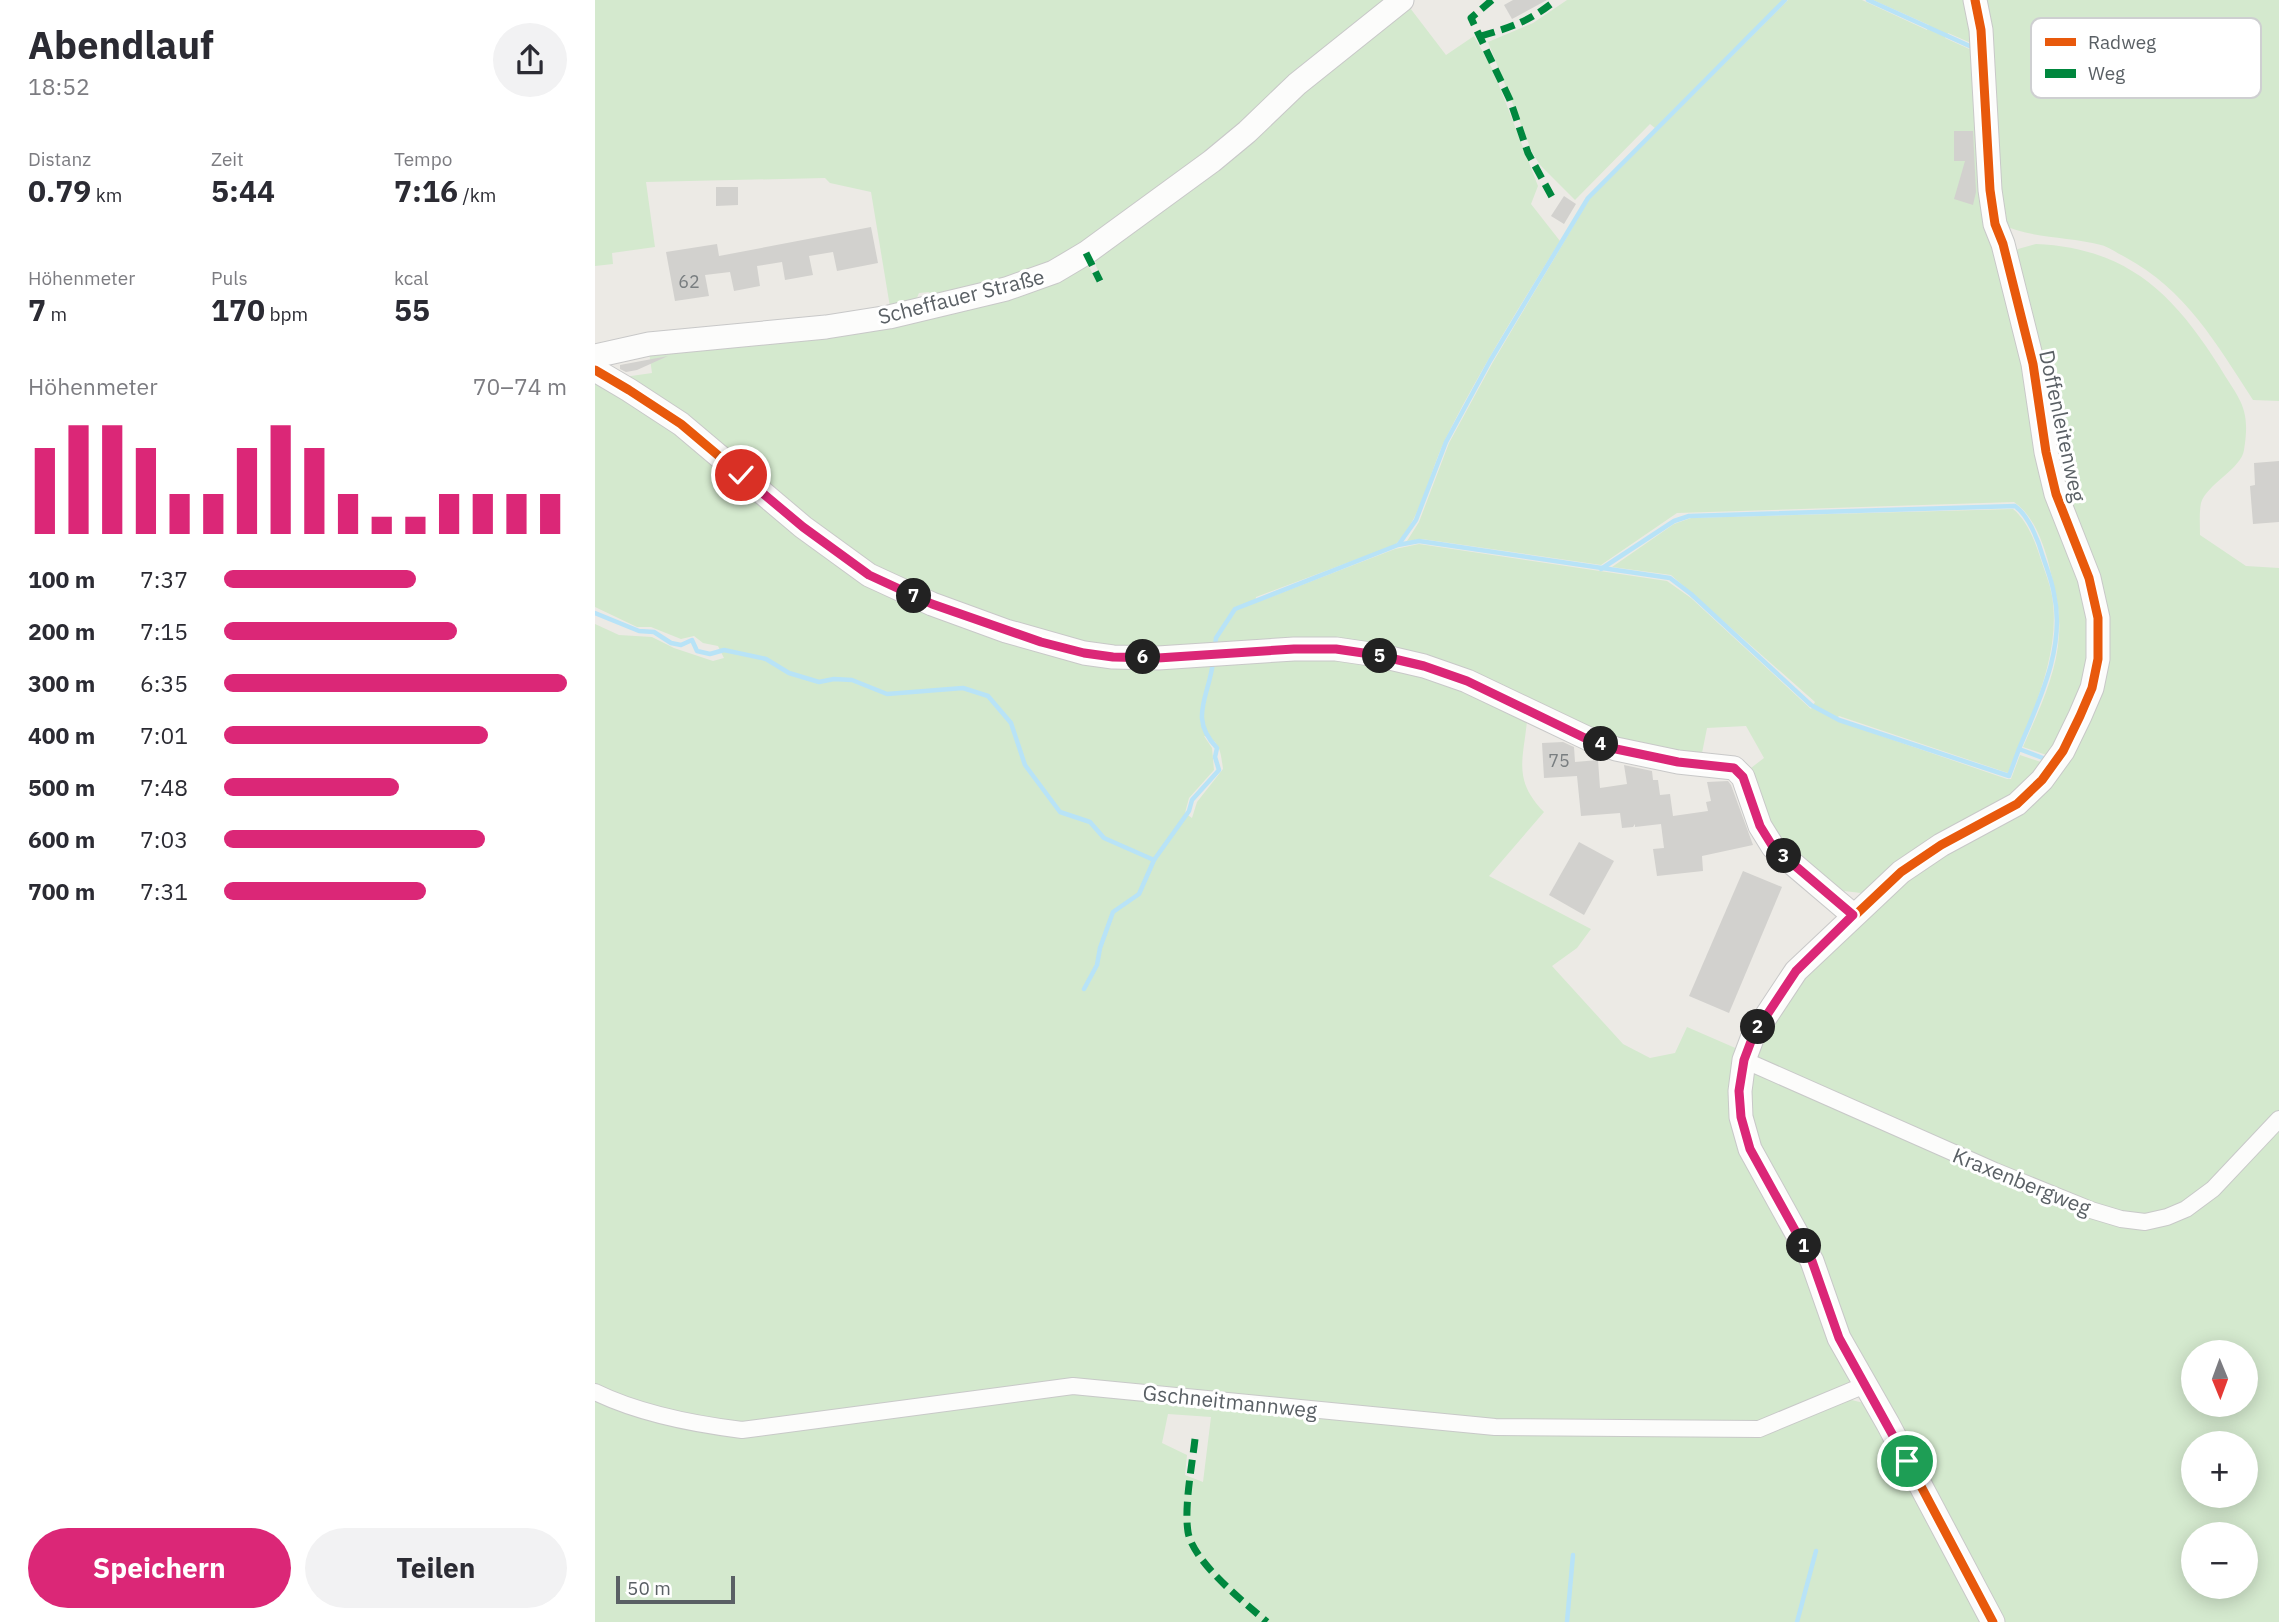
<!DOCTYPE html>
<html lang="de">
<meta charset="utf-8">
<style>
:root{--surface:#fff;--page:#f2f2f3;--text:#2b2b33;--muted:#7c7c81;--accent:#db2777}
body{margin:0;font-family:"IBM Plex Sans",sans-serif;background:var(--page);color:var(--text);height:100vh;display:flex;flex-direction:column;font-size:26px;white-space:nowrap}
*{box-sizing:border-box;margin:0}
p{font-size:23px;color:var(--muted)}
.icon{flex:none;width:38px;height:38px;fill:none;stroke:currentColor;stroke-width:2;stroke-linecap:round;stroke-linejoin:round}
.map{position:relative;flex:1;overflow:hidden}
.sheet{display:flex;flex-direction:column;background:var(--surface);width:595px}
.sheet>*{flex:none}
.needle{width:46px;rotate:179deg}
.fabs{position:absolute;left:1586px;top:1340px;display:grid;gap:14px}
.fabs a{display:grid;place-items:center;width:77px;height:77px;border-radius:50%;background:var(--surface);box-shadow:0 4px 18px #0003;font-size:35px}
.scale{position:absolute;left:21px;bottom:18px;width:119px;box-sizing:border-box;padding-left:7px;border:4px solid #5a6065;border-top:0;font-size:19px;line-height:24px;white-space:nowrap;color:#5a6065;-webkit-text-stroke:5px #fff;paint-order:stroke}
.pin{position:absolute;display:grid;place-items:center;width:60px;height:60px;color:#fff;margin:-30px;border:4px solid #fff;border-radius:50%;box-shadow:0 2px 7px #0007}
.km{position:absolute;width:35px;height:35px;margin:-18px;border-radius:50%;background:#222;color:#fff;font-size:19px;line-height:35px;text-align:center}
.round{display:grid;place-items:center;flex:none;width:74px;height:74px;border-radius:37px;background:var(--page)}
.overview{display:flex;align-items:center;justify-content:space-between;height:119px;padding:0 28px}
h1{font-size:38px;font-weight:700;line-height:52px}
.stats{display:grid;grid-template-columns:repeat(3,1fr);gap:10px;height:119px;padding:7px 28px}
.stats div{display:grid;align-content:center}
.stats b{font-size:30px;font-weight:700}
.stats small{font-size:19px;font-weight:400}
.stats p{font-size:19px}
.chart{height:196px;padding:14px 28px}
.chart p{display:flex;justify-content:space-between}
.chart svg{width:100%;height:126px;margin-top:7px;stroke:var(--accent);stroke-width:6}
.button{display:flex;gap:14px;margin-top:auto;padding:14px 28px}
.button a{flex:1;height:80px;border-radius:42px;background:var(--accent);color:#fff;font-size:28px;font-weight:700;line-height:80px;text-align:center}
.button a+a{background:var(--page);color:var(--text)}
ul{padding:0 28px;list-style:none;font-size:23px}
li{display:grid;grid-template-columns:112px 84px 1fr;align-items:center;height:52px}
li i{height:18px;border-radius:9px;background:var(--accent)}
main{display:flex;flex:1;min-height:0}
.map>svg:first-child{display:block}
.green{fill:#d4e9ce;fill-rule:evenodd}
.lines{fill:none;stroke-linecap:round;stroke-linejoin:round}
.stream{stroke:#b8e3f7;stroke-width:4.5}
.building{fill:#d2d1ce}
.street-casing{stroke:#c8c9c8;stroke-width:18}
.secondary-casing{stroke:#c8c8c8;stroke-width:25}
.street{stroke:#fcfcfb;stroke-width:16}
.secondary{stroke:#fcfcfb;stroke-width:23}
.quiet{stroke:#00873e;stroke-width:7;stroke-dasharray:14 7;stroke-linecap:butt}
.cycleway-casing{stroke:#fff;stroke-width:13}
.cycleway{stroke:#e8590c;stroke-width:9}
.route-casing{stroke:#fff;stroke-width:14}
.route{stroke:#db2777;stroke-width:9}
.labels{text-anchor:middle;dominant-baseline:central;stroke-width:6;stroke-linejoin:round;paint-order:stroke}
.number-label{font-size:18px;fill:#797e80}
.street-label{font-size:21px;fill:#5a6065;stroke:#fff}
.key{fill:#fff;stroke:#cecfd1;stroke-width:2}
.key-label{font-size:19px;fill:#5a6065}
</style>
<main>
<section class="sheet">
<div class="overview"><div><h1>Abendlauf</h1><p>18:52</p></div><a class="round"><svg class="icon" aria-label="share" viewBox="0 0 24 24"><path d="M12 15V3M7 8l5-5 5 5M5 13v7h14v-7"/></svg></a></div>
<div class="stats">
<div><p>Distanz</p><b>0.79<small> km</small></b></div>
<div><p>Zeit</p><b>5:44</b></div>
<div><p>Tempo</p><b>7:16<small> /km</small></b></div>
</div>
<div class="stats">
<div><p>Höhenmeter</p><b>7<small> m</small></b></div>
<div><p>Puls</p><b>170<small> bpm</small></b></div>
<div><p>kcal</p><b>55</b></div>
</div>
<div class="chart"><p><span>Höhenmeter</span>70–74 m</p>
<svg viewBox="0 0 160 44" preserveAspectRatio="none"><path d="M5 44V14M15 44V6M25 44V6M35 44V14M45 44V30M55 44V30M65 44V14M75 44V6M85 44V14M95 44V30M105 44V38M115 44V38M125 44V30M135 44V30M145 44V30M155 44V30"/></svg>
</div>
<ul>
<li><b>100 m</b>7:37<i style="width:56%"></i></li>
<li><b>200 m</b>7:15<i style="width:68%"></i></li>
<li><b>300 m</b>6:35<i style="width:100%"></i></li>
<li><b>400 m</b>7:01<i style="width:77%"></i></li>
<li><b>500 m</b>7:48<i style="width:51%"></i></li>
<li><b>600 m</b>7:03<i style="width:76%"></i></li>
<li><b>700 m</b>7:31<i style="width:59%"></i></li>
</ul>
<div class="button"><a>Speichern</a><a>Teilen</a></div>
</section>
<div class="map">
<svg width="1684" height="1622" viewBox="0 0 1684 1622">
<rect width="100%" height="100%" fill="#eceae5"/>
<!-- green -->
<g class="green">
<path d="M 0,0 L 799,0 L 599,167 L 438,275 L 339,299 L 334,292 L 324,293 L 320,302 L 295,307 L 276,192 L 235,183 L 230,178 L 51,182 L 60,247 L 17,253 L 18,264 L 0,266 Z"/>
<path d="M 972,0 L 1188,0 L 1060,128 L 1055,124 L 980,200 L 945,165 L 937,152 L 893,42 L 938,23 Z"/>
<path d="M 1193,0 L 1267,0 L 1332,30 L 1334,25 L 1278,0 L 1375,0 L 1383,46 L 1353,33 L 1350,38 L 1383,53 L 1391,208 L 1488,574 L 1499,656 L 1457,757 L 1428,747 C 1443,712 1462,674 1464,635 C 1466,610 1459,586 1453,561 C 1447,540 1438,515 1419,502 L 1082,513 L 1006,565 L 827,539 L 812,541 L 824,522 L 854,443 L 898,362 L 995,198 Z"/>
<path d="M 1386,0 L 1684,0 L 1684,401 L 1658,400 C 1621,343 1591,290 1530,257 C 1522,253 1514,247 1506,245 C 1473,236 1436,239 1406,224 Z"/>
<path d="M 812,4 L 851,55 L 879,36 L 898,70 L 943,186 L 936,204 L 965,241 C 925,306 884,371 850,440 C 833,475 828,516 800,545 L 661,597 L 660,603 L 800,549 L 824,544 L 1072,581 L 1096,598 L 1216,709 L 1220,702 L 1076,575 L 1017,567 L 1079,524 L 1096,518 L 1418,509 C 1432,520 1441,543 1446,560 C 1450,572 1455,584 1457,596 C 1467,656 1434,719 1413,773 L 1244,716 L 1240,720 L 1412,779 L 1416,779 L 1425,755 L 1452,764 L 1439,781 L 1280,888 L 1266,893 L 1249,891 L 1183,843 L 1152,771 L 1169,758 L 1151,726 L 1112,728 L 1106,758 L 1015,740 L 834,663 L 626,649 L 481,647 L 296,582 L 22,378 L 57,373 L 54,352 L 188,339 L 484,265 L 494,267 L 503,283 L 508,280 L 501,266 L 501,259 Z"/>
<path d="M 1441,244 C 1532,248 1578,293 1624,366 C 1645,401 1656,407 1649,450 C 1647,468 1611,485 1606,503 C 1604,513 1605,525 1605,535 L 1651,566 L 1684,568 L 1684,1622 L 1404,1622 L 1286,1396 L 1156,1136 L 1153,1073 L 1163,1073 L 1495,1215 L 1555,1216 L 1498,1207 L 1162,1059 L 1160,1051 L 1183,1005 L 1277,902 L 1431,805 L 1508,654 L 1468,504 L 1418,254 L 1423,249 ZM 1598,1353 L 1650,1353 L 1650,1405 L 1598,1405 ZM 1598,1444 L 1650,1444 L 1650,1496 L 1598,1496 ZM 1598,1535 L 1650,1535 L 1650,1587 L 1598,1587 Z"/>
<path d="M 0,376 C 79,411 139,478 206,531 C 232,552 260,572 289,588 C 321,605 358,615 392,627 C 422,638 452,650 483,656 C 529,664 578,662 625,659 C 650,657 674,653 699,653 C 761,652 826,665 883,692 C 900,700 921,706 932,721 C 928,761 918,780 949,812 L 894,876 L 996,929 L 982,948 L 957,966 L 1028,1044 L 1055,1058 L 1080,1053 L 1092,1027 L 1145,1050 C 1128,1117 1147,1154 1182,1212 C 1190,1225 1202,1238 1208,1253 C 1224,1291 1236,1330 1253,1368 L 1255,1382 L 1250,1390 L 1236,1395 L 1273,1404 L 1352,1554 L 1391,1622 L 0,1622 L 0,1397 L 84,1426 L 136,1434 L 173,1434 L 451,1393 L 438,1385 C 369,1396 301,1408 233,1417 C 198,1421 162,1428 127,1425 C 83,1420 40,1405 0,1387 L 0,624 L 24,635 L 57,637 L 79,648 L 118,661 L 129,658 L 123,646 L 108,643 L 99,636 L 86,639 L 56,627 L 42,627 L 0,607 ZM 609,736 C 625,740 626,753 628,769 L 602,802 L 597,818 L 590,813 L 594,798 L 619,770 L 617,748 ZM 573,1414 L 616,1417 L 608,1482 L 590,1475 L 592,1455 L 567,1443 Z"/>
</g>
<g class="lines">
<!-- stream -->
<g class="stream">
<path d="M 1273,0 L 1379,48"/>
<path d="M 804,544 L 821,520 L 851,442 L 895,361 L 993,198 L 1190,0"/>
<path d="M 1006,569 L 1079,521 L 1094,516 L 1420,506 C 1434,516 1444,542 1448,557 C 1452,569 1457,581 1459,594 C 1471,647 1444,701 1424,749"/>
<path d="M 0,613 L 44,631 L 59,632 L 76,643 L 86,645 L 97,640 L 102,651 L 115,654 L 129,650 L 171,659 L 194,673 L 224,682 L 239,679 L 257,680 L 292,694 L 368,688 L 393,696 L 416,723 L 430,765 L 465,812 L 495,822 L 509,838 L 559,860"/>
<path d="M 620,647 L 621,638 L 640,609 L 803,545 L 824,541 L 1075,578 L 1096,594 L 1216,705 L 1244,720 L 1414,776 L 1424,749 L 1453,760"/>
<path d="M 489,989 L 502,965 L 505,948 L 518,912 L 544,894 L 559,860 L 594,811 L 597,800 L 624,770 L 620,757 L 622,748 C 593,718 614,697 618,662"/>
<path d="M 972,1622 L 978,1555"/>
<path d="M 1202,1622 L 1221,1551"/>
</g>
</g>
<!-- building -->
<g class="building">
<path d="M 918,0 L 952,0 L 917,19 L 909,5 Z"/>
<path d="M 1359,131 L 1378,131 L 1381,192 L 1378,205 L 1359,199 L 1370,161 L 1359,161 Z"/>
<path d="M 121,187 L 143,187 L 143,205 L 121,206 Z"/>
<path d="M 969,196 L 981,204 L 969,224 L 956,216 Z"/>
<path d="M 276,227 L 283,263 L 242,271 L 238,252 L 214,256 L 218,275 L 190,280 L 187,262 L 162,266 L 165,286 L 139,291 L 135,272 L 110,275 L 114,296 L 80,301 L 71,252 L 122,244 L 124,256 Z"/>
<path d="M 73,356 L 42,370 L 31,372 L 25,369 L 25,365 Z"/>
<path d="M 1684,461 L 1684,522 L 1658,524 L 1655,486 L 1660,485 L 1659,463 Z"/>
<path d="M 968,742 L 979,747 L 980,762 L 1003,760 L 1005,788 L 1032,784 L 1029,765 L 1057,771 L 1058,780 L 1063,780 L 1065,795 L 1075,794 L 1078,816 L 1113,811 L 1111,802 L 1116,801 L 1112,782 L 1133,781 L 1136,785 L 1158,845 L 1107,856 L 1108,871 L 1062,876 L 1058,849 L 1069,848 L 1066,824 L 1040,827 L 1040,824 L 1038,827 L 1027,828 L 1025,813 L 986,816 L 982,776 L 949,778 L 947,743 Z"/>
<path d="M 984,842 L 1019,861 L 989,915 L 954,895 Z"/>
<path d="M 1148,871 L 1187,887 L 1134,1013 L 1094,996 Z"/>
</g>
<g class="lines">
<!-- street casing -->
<g class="street-casing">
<g id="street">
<path d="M 1149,1060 L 1400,1171 L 1496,1210 L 1526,1219 L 1550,1222 L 1572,1217 L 1591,1209 L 1618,1189 L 1684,1119"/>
<path d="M 0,1392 C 45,1414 98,1424 147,1430 L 478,1386 L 900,1427 L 1164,1429 L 1270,1385"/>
</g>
</g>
<!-- secondary casing -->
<g class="secondary-casing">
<g id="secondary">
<path d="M 1380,0 L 1386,30 L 1395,190 L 1400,224 L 1408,244 L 1438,364 L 1451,452 L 1461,494 L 1494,578 L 1503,618 L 1503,659 L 1497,688 L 1485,716 L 1468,751 L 1447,780 L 1422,804 L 1346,845 L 1306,872 L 1201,971 L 1158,1036 L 1149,1060 L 1145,1091 L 1146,1117 L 1155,1149 L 1217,1261 L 1244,1338 L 1293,1424 L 1398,1622"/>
<path d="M 0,356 L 54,344 L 231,327 L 294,317 L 411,289 L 459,272 L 491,253 L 617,161 L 652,132 L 702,84 L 807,0"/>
<path d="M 0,370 L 34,390 L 86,424 L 208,527 L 274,575 L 337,604 L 411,631 L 489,653 L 518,657 L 563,658 L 699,649 L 741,649 L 782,655 L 829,666 L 872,681 L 994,739 L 1021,749 L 1083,762 L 1139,768 L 1148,777 L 1165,826 L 1178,847 L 1258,915"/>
</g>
</g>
<!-- street -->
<use href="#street" class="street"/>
<!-- secondary -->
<use href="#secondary" class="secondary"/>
<!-- quiet -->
<g class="quiet">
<path d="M 897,0 L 876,18 L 915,100 L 933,153 L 957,197"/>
<path d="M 886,36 C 917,27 935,21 961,0"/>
<path d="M 491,253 L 505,281"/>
<path d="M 600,1439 C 597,1466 589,1506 593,1532 C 598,1562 650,1603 672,1622"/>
</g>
<!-- cycleway casing -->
<g class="cycleway-casing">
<g id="cycleway">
<path d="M 1380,0 L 1386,30 L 1395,190 L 1400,224 L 1408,244 L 1438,364 L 1451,452 L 1461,494 L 1494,578 L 1503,618 L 1503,659 L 1497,688 L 1485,716 L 1468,751 L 1447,780 L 1422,804 L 1346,845 L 1306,872 L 1201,971 L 1158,1036 L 1149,1060 L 1145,1091 L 1146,1117 L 1155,1149 L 1217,1261 L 1244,1338 L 1293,1424 L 1398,1622"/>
<path d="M 0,370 L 34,390 L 86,424 L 208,527 L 274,575 L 337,604 L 411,631 L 489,653 L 518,657 L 563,658 L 699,649 L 741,649 L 782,655 L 829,666 L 872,681 L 994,739 L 1021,749 L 1083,762 L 1139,768 L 1148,777 L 1165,826 L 1178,847 L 1258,915"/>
</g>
</g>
<!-- cycleway -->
<use href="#cycleway" class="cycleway"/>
</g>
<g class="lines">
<!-- route casing -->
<g class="route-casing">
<path id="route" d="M 146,475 L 208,527 L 274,575 L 337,604 L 446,642 L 489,653 L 518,657 L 563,658 L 699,649 L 741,649 L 782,655 L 829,666 L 872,681 L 994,740 L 1021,749 L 1083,762 L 1139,768 L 1148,777 L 1165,826 L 1178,847 L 1258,915 L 1201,971 L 1158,1036 L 1149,1060 L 1144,1091 L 1146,1117 L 1155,1149 L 1217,1261 L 1244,1338 L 1312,1461"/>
</g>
<!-- route -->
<use href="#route" class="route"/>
</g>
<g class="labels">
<!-- number labels -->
<g class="number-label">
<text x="94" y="281">62</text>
<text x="964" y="760">75</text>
</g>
<!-- street labels -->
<g class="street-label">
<text transform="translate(366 296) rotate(-14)">Scheffauer Straße</text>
<text transform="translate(1468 426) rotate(78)">Doffenleitenweg</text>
<text transform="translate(1427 1181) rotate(22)">Kraxenbergweg</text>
<text transform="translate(635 1401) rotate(6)">Gschneitmannweg</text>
</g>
</g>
<!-- legend -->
<rect x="1436" y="18" width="230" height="80" rx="10" class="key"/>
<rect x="1450" y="38" width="31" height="8" fill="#e8590c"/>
<rect x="1450" y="69" width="31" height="9" fill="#00873e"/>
<g class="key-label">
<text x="1493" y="49">Radweg</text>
<text x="1493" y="80">Weg</text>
</g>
</svg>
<div class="fabs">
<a><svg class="needle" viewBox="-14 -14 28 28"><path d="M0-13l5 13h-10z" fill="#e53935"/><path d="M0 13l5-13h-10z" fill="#7c7c81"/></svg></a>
<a>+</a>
<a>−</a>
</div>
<div class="scale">50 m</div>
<div class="pin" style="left:1312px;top:1461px;background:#1e9e55"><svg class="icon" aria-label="arrive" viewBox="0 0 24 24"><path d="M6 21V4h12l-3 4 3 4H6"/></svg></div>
<div class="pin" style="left:146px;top:475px;background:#d93025"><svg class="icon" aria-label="check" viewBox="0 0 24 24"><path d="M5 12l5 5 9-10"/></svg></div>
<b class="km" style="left:1209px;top:1246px">1</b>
<b class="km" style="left:1163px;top:1027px">2</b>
<b class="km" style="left:1189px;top:856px">3</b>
<b class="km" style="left:1006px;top:744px">4</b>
<b class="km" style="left:785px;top:656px">5</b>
<b class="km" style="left:548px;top:657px">6</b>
<b class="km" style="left:319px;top:596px">7</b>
</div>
</main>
